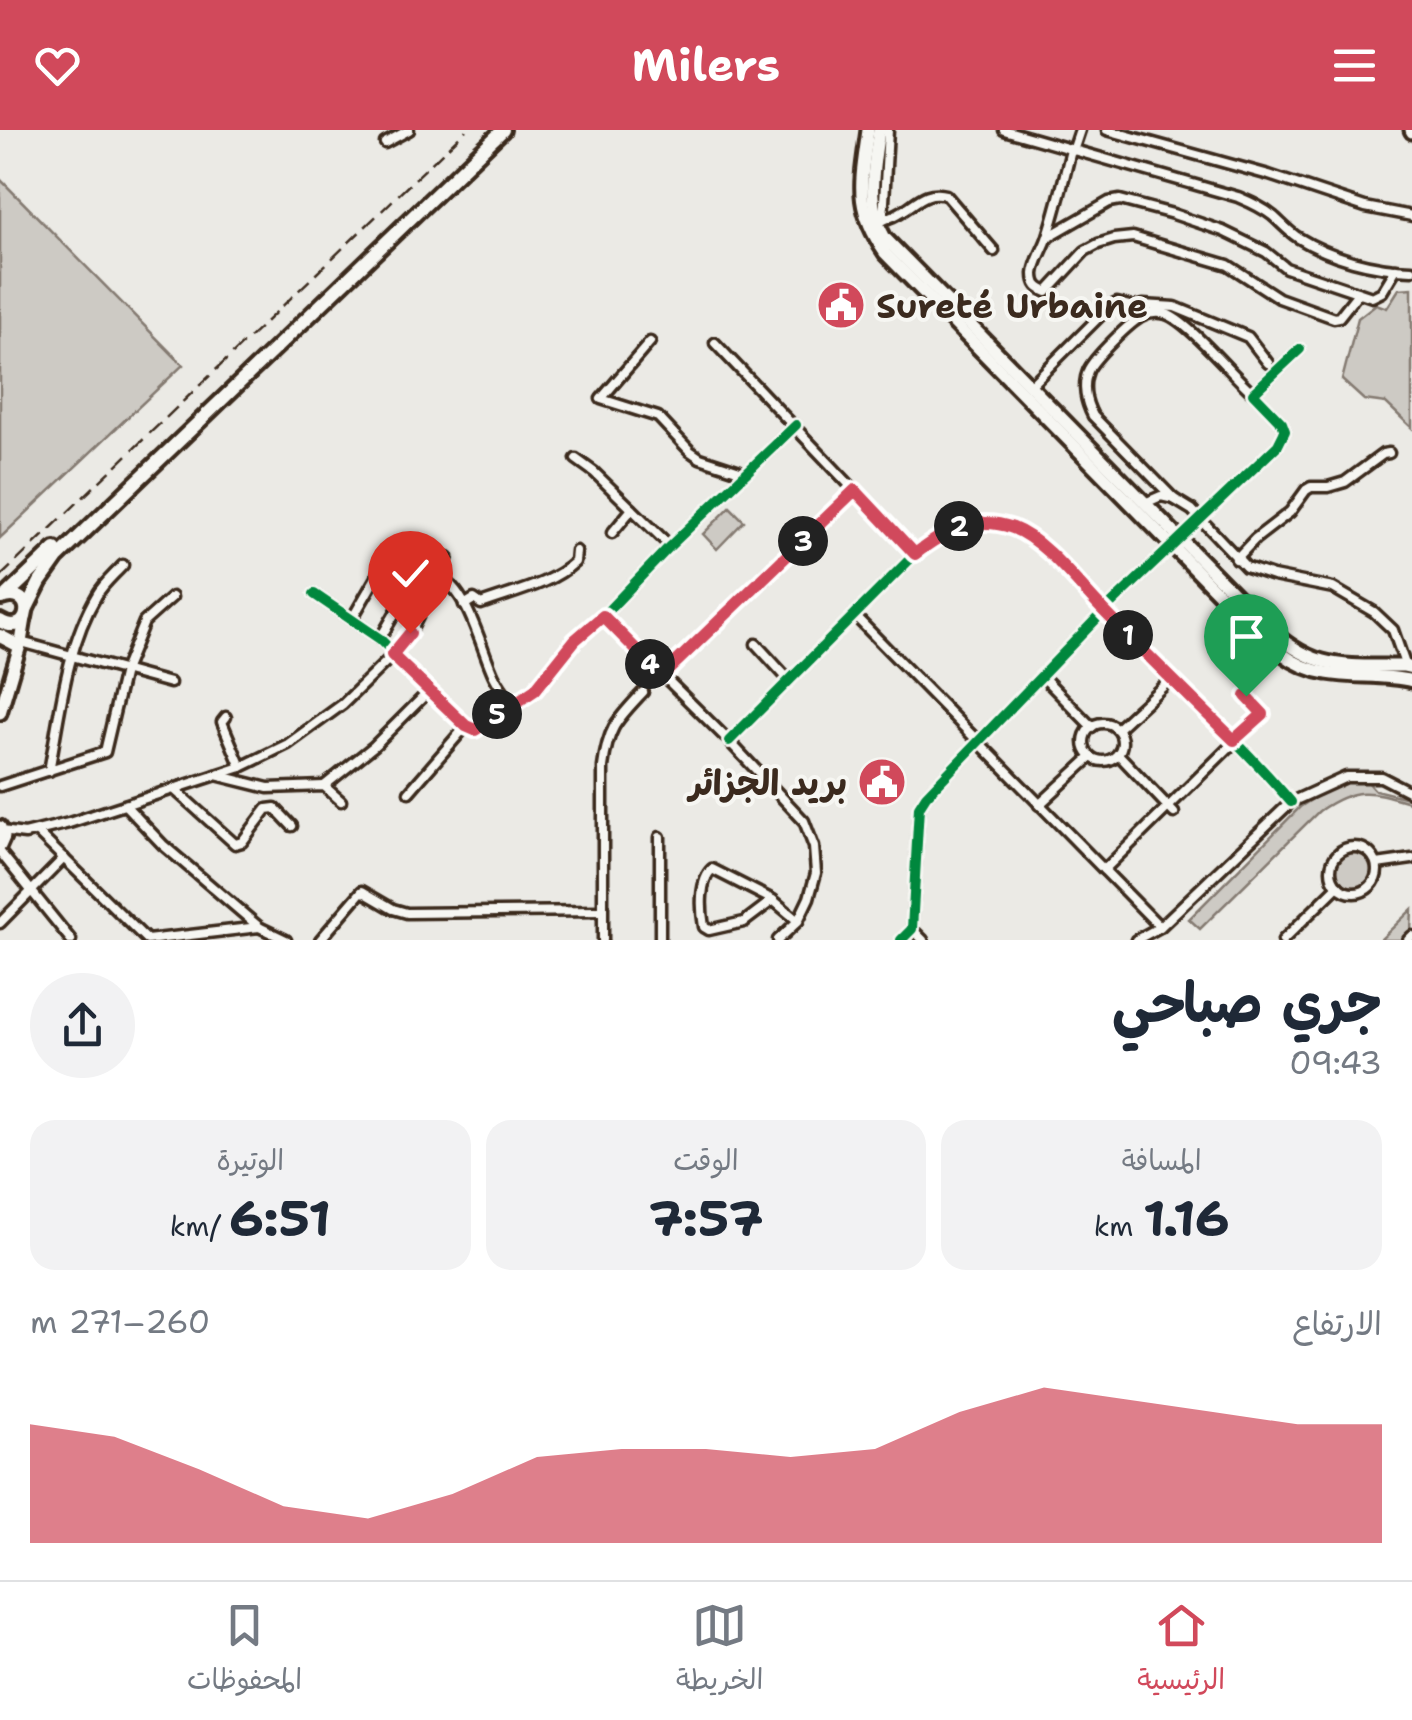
<!DOCTYPE html>
<html lang="ar">
<meta charset="utf-8">
<style>
:root{--surface:#fff;--page:#f2f2f3;--text:#1f2937;--muted:#747a83;--line:#e0e1e3;--accent:#d1495b}
body{margin:0;font-family:"Shantell Sans","Playpen Sans Arabic",sans-serif;background:var(--page);color:var(--text);direction:rtl;height:100vh;display:flex;flex-direction:column;font-size:38px;white-space:nowrap}
*{box-sizing:border-box;margin:0}
p{font-size:32px;color:var(--muted)}
.icon{flex:none;width:55px;height:55px;fill:none;stroke:currentColor;stroke-width:2;stroke-linecap:round;stroke-linejoin:round}
.map{position:relative;height:810px;overflow:hidden;direction:ltr}
.details{display:flex;flex-direction:column;background:var(--surface);flex:1}
.details>*{flex:none}
.pin{position:absolute;display:grid;place-items:center;width:85px;height:85px;color:#fff;margin:-102px -42px;border-radius:50% 50% 50% 0;rotate:-45deg;box-shadow:0 0 10px #0007}
.pin .icon{rotate:45deg}
.km{position:absolute;width:50px;height:50px;margin:-25px;border-radius:50%;background:#222;color:#fff;font-size:28px;line-height:50px;text-align:center}
.round{display:grid;place-items:center;flex:none;width:105px;height:105px;border-radius:52px;background:var(--page)}
.overview{display:flex;align-items:center;justify-content:space-between;height:170px;padding:0 30px}
h1{font-size:55px;font-weight:700;line-height:75px}
.figures{display:grid;grid-template-columns:repeat(3,1fr);gap:15px;height:170px;padding:10px 30px}
.figures div{display:grid;align-content:center;border-radius:25px;background:var(--page);text-align:center}
.figures b{font-size:50px;font-weight:700}
.figures small{font-size:28px;font-weight:400}
.figures p{font-size:28px}
.chart{height:280px;padding:20px 30px}
.chart p{display:flex;justify-content:space-between}
.chart svg{width:100%;height:180px;margin-top:10px;fill:var(--accent);opacity:.7}
header{display:flex;justify-content:space-between;align-items:center;height:130px;padding:0 30px;background:var(--accent);color:#fff;font-size:45px;font-weight:700}
.dock{display:flex;justify-content:space-around;align-items:center;height:140px;border-top:2px solid var(--line);background:var(--surface);font-size:28px;color:var(--muted)}
.dock a{display:grid;justify-items:center;gap:5px}
.dock .current{color:var(--accent)}
.map>svg:first-child{display:block}
.green{fill:#cdcac4;stroke:#847a71;stroke-width:2.5}
.lines{fill:none;stroke-linecap:round;stroke-linejoin:round}
.minor-casing{stroke:#3b2a1e;stroke-width:15}
.secondary-casing{stroke:#3b2a1e;stroke-width:19}
.primary-casing{stroke:#3b2a1e;stroke-width:20}
.minor{stroke:#f6f6f2;stroke-width:8}
.secondary{stroke:#f6f6f2;stroke-width:11}
.primary{stroke:#f6f6f2;stroke-width:12}
.rail{stroke:#3b2a1e;stroke-width:2.5;stroke-dasharray:15 8;stroke-linecap:butt}
.cycleway-casing{stroke:#f6f6f2;stroke-width:16}
.cycleway{stroke:#00873e;stroke-width:10}
.route-casing{stroke:#fff;stroke-width:20}
.route{stroke:#d1495b;stroke-width:12}
.labels{text-anchor:middle;dominant-baseline:central;stroke-width:8;stroke-linejoin:round;paint-order:stroke}
.poi-label{font-size:35px;font-weight:bold;fill:#3b2a1e;stroke:#f6f6f2;text-anchor:start}
</style>
<header><svg class="icon" aria-label="menu" viewBox="0 0 24 24"><path d="M4 6h16M4 12h16M4 18h16"/></svg>Milers<svg class="icon" aria-label="heart" viewBox="0 0 24 24"><path d="M12 20l-8-8c-3-5 5-10 8-4 3-6 11-1 8 4z"/></svg></header>
<div class="map">
<svg width="1412" height="810" viewBox="0 0 1412 810">
<rect width="100%" height="100%" fill="#ebeae5"/>
<filter id="ink" filterUnits="userSpaceOnUse"><feTurbulence type="fractalNoise" baseFrequency=".01" numOctaves="2"/><feDisplacementMap in="SourceGraphic" scale="20" xChannelSelector="R" yChannelSelector="G"/><feConvolveMatrix kernelMatrix="1 2 1 2 8 2 1 2 1" color-interpolation-filters="sRGB"/></filter>
<g filter="url(#ink)">
<!-- green -->
<g class="green">
<path d="M 0,49 L 183,235 L 0,408 Z"/>
<path d="M 1412,158 L 1412,298 L 1386,273 L 1364,270 L 1342,250 L 1358,188 L 1376,174 L 1387,178 L 1399,159 Z"/>
<path d="M 730,377 L 744,391 L 717,419 L 703,404 Z"/>
<path d="M 1366,650 L 1375,660 L 1412,669 L 1412,673 C 1371,661 1357,655 1319,681 L 1200,799 L 1189,789 L 1300,677 L 1331,657 L 1348,651 Z"/>
<circle cx="1354" cy="739" r="18"/>
<path d="M 1412,779 L 1411,801 L 1402,810 L 1380,810 Z"/>
</g>
<g class="lines">
<!-- minor casing -->
<g class="minor-casing">
<g id="minor">
<path d="M 1004,0 L 1238,67 C 1250,72 1262,77 1273,86 C 1281,93 1288,101 1297,107 C 1331,128 1373,139 1412,140"/>
<path d="M 1107,0 L 1269,45 L 1365,77 L 1412,86"/>
<path d="M 385,13 L 409,0"/>
<path d="M 1071,20 C 1064,49 1057,78 1048,106 C 1044,119 1035,131 1034,144 C 1034,155 1038,158 1047,162 L 1085,121 L 1098,114 L 1114,109 L 1133,107 L 1228,135 L 1279,168 L 1334,188 L 1339,187 L 1358,163"/>
<path d="M 1073,21 L 1080,0"/>
<path d="M 883,90 L 888,0"/>
<path d="M 882,91 C 888,88 894,86 899,83 C 916,74 925,59 946,65 L 994,121"/>
<path d="M 1048,107 L 1109,72 L 1120,70 L 1173,84 L 1223,101 L 1266,122 L 1286,138 L 1372,167 L 1382,162 L 1396,139"/>
<path d="M 650,212 L 601,269 L 658,287 L 690,321 L 700,328 L 746,343"/>
<path d="M 715,213 L 915,424"/>
<path d="M 1030,256 L 1109,177 L 1117,173 L 1133,177 L 1143,175 L 1175,177 L 1248,207 L 1268,233"/>
<path d="M 576,329 L 594,342 L 670,416"/>
<path d="M 1174,369 L 1093,286 C 1086,273 1082,256 1088,241 C 1093,229 1131,191 1143,186 C 1151,182 1158,182 1166,184 C 1188,191 1232,245 1253,263"/>
<path d="M 1145,373 L 1161,366 L 1174,369 L 1192,380 L 1246,437 L 1273,446 L 1333,458 L 1374,482 L 1393,500 L 1406,537"/>
<path d="M 612,403 L 632,379"/>
<path d="M 1236,429 L 1255,409 L 1290,382 L 1306,360 L 1311,357 L 1328,357 L 1345,352 L 1383,324 L 1389,323"/>
<path d="M 439,447 C 468,459 481,519 494,546 C 499,556 506,565 512,573"/>
<path d="M 314,464 L 380,509 L 466,596 L 475,600 L 535,560 L 575,510 L 603,486 L 670,416 L 796,295"/>
<path d="M 464,475 L 474,469 L 481,474 C 513,462 550,455 575,432 L 576,421"/>
<path d="M 854,485 L 1160,797"/>
<path d="M 603,486 L 729,611 L 804,691 L 814,717 L 816,743 L 809,768 L 798,791 L 778,810"/>
<path d="M 352,489 L 393,418"/>
<path d="M 380,509 L 414,450"/>
<path d="M 21,512 L 170,553"/>
<path d="M 756,514 L 789,550"/>
<path d="M 662,546 L 855,360"/>
<path d="M 1043,547 L 1092,597"/>
<path d="M 226,587 L 222,592 L 241,637"/>
<circle cx="1103" cy="612" r="19"/>
<path d="M 1117,599 L 1171,549"/>
<path d="M 729,611 L 915,424 C 945,401 974,384 1013,398 C 1045,410 1079,455 1103,480 C 1166,544 1233,604 1291,672"/>
<path d="M 1118,624 L 1174,683"/>
<path d="M 49,641 C 60,583 66,517 97,465 C 103,454 114,445 123,435"/>
<path d="M 216,645 L 268,658 L 324,656 L 341,671"/>
<path d="M 0,656 L 105,622 L 124,541 L 144,492 L 172,467"/>
<path d="M 324,656 L 374,616 L 429,561"/>
<path d="M 175,660 L 235,714 L 242,712 L 267,679 L 275,678 L 292,696"/>
<path d="M 409,662 L 466,596"/>
<path d="M 125,675 L 163,715 L 259,797 L 286,810"/>
<path d="M 1039,675 L 1091,627"/>
<path d="M 2,701 L 25,704 L 69,693 L 241,637 L 288,614 L 343,574 L 393,525 L 410,503 L 448,427"/>
<path d="M 37,702 L 147,810 L 259,797"/>
<path d="M 660,707 L 660,810"/>
<circle cx="1354" cy="740" r="23"/>
<path d="M 0,722 L 71,810"/>
<path d="M 1377,734 L 1412,729"/>
<path d="M 1104,740 L 1263,584 L 1246,566"/>
<path d="M 773,770 L 744,792 L 709,800 L 704,797 C 701,780 699,751 712,739 L 773,770 L 798,791"/>
<path d="M 0,793 L 64,728"/>
<path d="M 912,799 L 923,810"/>
<path d="M 320,810 L 362,761 L 393,779 L 407,783 L 602,781"/>
<path d="M 603,810 L 603,637 C 608,597 617,590 643,562"/>
<path d="M 901,810 L 912,799 L 919,677 L 926,666 L 1104,481 L 1278,315 L 1285,301 L 1282,293 L 1253,263 L 1300,219"/>
<path d="M 1136,810 L 1160,797 L 1291,672 L 1346,647 L 1381,647 L 1412,663"/>
<path d="M 1283,810 L 1338,756"/>
<path d="M 1408,810 L 1412,806"/>
</g>
</g>
<!-- secondary casing -->
<g class="secondary-casing">
<g id="secondary">
<path d="M 868,0 C 861,54 853,75 885,123 L 1227,472 C 1256,500 1284,537 1327,543 C 1355,548 1384,544 1412,551"/>
<path d="M 879,0 C 874,37 865,74 885,108 L 1263,493 C 1312,540 1338,536 1403,536 L 1412,538"/>
<path d="M 1411,0 L 1412,2"/>
<path d="M 0,583 L 21,512 L 25,488"/>
<path d="M 0,697 L 4,707 L 0,716"/>
</g>
</g>
<!-- primary casing -->
<g class="primary-casing">
<g id="primary">
<path d="M 6,466 L 55,419"/>
<path d="M 27,478 L 40,452 L 57,428 L 503,0"/>
<path d="M 0,491 C 32,510 37,455 2,468"/>
<path d="M 0,506 L 19,516"/>
</g>
</g>
<!-- minor -->
<use href="#minor" class="minor"/>
<!-- secondary -->
<use href="#secondary" class="secondary"/>
<!-- primary -->
<use href="#primary" class="primary"/>
<!-- rail -->
<path class="rail" d="M 0,447 L 466,0"/>
<!-- cycleway casing -->
<g class="cycleway-casing">
<g id="cycleway">
<path d="M 314,464 L 380,509 L 466,596 L 475,600 L 535,560 L 575,510 L 603,486 L 670,416 L 796,295"/>
<path d="M 729,611 L 915,424 C 945,401 974,384 1013,398 C 1045,410 1079,455 1103,480 C 1166,544 1233,604 1291,672"/>
<path d="M 901,810 L 912,799 L 919,677 L 926,666 L 1104,481 L 1278,315 L 1285,301 L 1282,293 L 1253,263 L 1300,219"/>
</g>
</g>
<!-- cycleway -->
<use href="#cycleway" class="cycleway"/>
</g>
</g>
<g class="lines" filter="url(#ink)">
<!-- route casing -->
<g class="route-casing">
<path id="route" d="M 410,503 L 392,525 L 466,596 L 475,600 L 535,560 L 575,510 L 603,486 L 662,546 L 855,360 L 915,424 C 945,401 974,384 1013,398 C 1045,410 1079,456 1103,480 C 1146,524 1190,567 1234,610 L 1263,584 L 1246,566"/>
</g>
<!-- route -->
<use href="#route" class="route"/>
</g>
<!-- icons -->
<defs>
<g id="civic-disc" transform="scale(2.5)"><circle r="9.5" fill="#d1495b" stroke="#f6f6f2"/><path d="M-.6-6.5H3V-4.5H.6V-3L4-1V1h2V6H-6V1h2V-1L-.6-3ZM-1.2 2.5V6h2.4V2.5Z" fill="#fff"/></g>
</defs>
<g fill-rule="evenodd">
<use href="#civic-disc" x="841" y="175"/>
<use href="#civic-disc" x="882" y="652"/>
</g>
<g class="labels">
<!-- poi labels -->
<g class="poi-label">
<text x="876" y="175">Sureté Urbaine</text>
<text x="847" y="652" text-anchor="end">بريد الجزائر</text>
</g>
</g>
</svg>
<div class="pin" style="left:1246px;top:566px;background:#1e9e55"><svg class="icon" aria-label="arrive" viewBox="0 0 24 24"><path d="M6 21V4h12l-3 4 3 4H6"/></svg></div>
<div class="pin" style="left:410px;top:503px;background:#d93025"><svg class="icon" aria-label="check" viewBox="0 0 24 24"><path d="M5 12l5 5 9-10"/></svg></div>
<b class="km" style="left:1128px;top:505px">1</b>
<b class="km" style="left:959px;top:396px">2</b>
<b class="km" style="left:803px;top:411px">3</b>
<b class="km" style="left:650px;top:534px">4</b>
<b class="km" style="left:497px;top:584px">5</b>
</div>
<section class="details">
<div class="overview"><div><h1>جري صباحي</h1><p>09:43</p></div><a class="round"><svg class="icon" aria-label="share" viewBox="0 0 24 24"><path d="M12 15V3M7 8l5-5 5 5M5 13v7h14v-7"/></svg></a></div>
<div class="figures">
<div><p>المسافة</p><b>1.16<small> km</small></b></div>
<div><p>الوقت</p><b>7:57</b></div>
<div><p>الوتيرة</p><b>6:51<small> /km</small></b></div>
</div>
<div class="chart"><p><span>الارتفاع</span>260–271 m</p>
<svg viewBox="0 0 160 44" preserveAspectRatio="none"><path d="M0 44V15L10 18L20 26L30 35L40 38L50 32L60 23L70 21L80 21L90 23L100 21L110 12L120 6L130 9L140 12L150 15L160 15V44z"/></svg>
</div>
</section>
<nav class="dock">
<a class="current"><svg class="icon" aria-label="home" viewBox="0 0 24 24"><path d="M3 11l9-7 9 7M6 9v11h12V9"/></svg>الرئيسية</a>
<a><svg class="icon" aria-label="map" viewBox="0 0 24 24"><path d="M3 6l6-2 6 2 6-2v14l-6 2-6-2-6 2zM9 4v14M15 6v14"/></svg>الخريطة</a>
<a><svg class="icon" aria-label="saved" viewBox="0 0 24 24"><path d="M7 4h10v16l-5-4-5 4z"/></svg>المحفوظات</a>
</nav>
